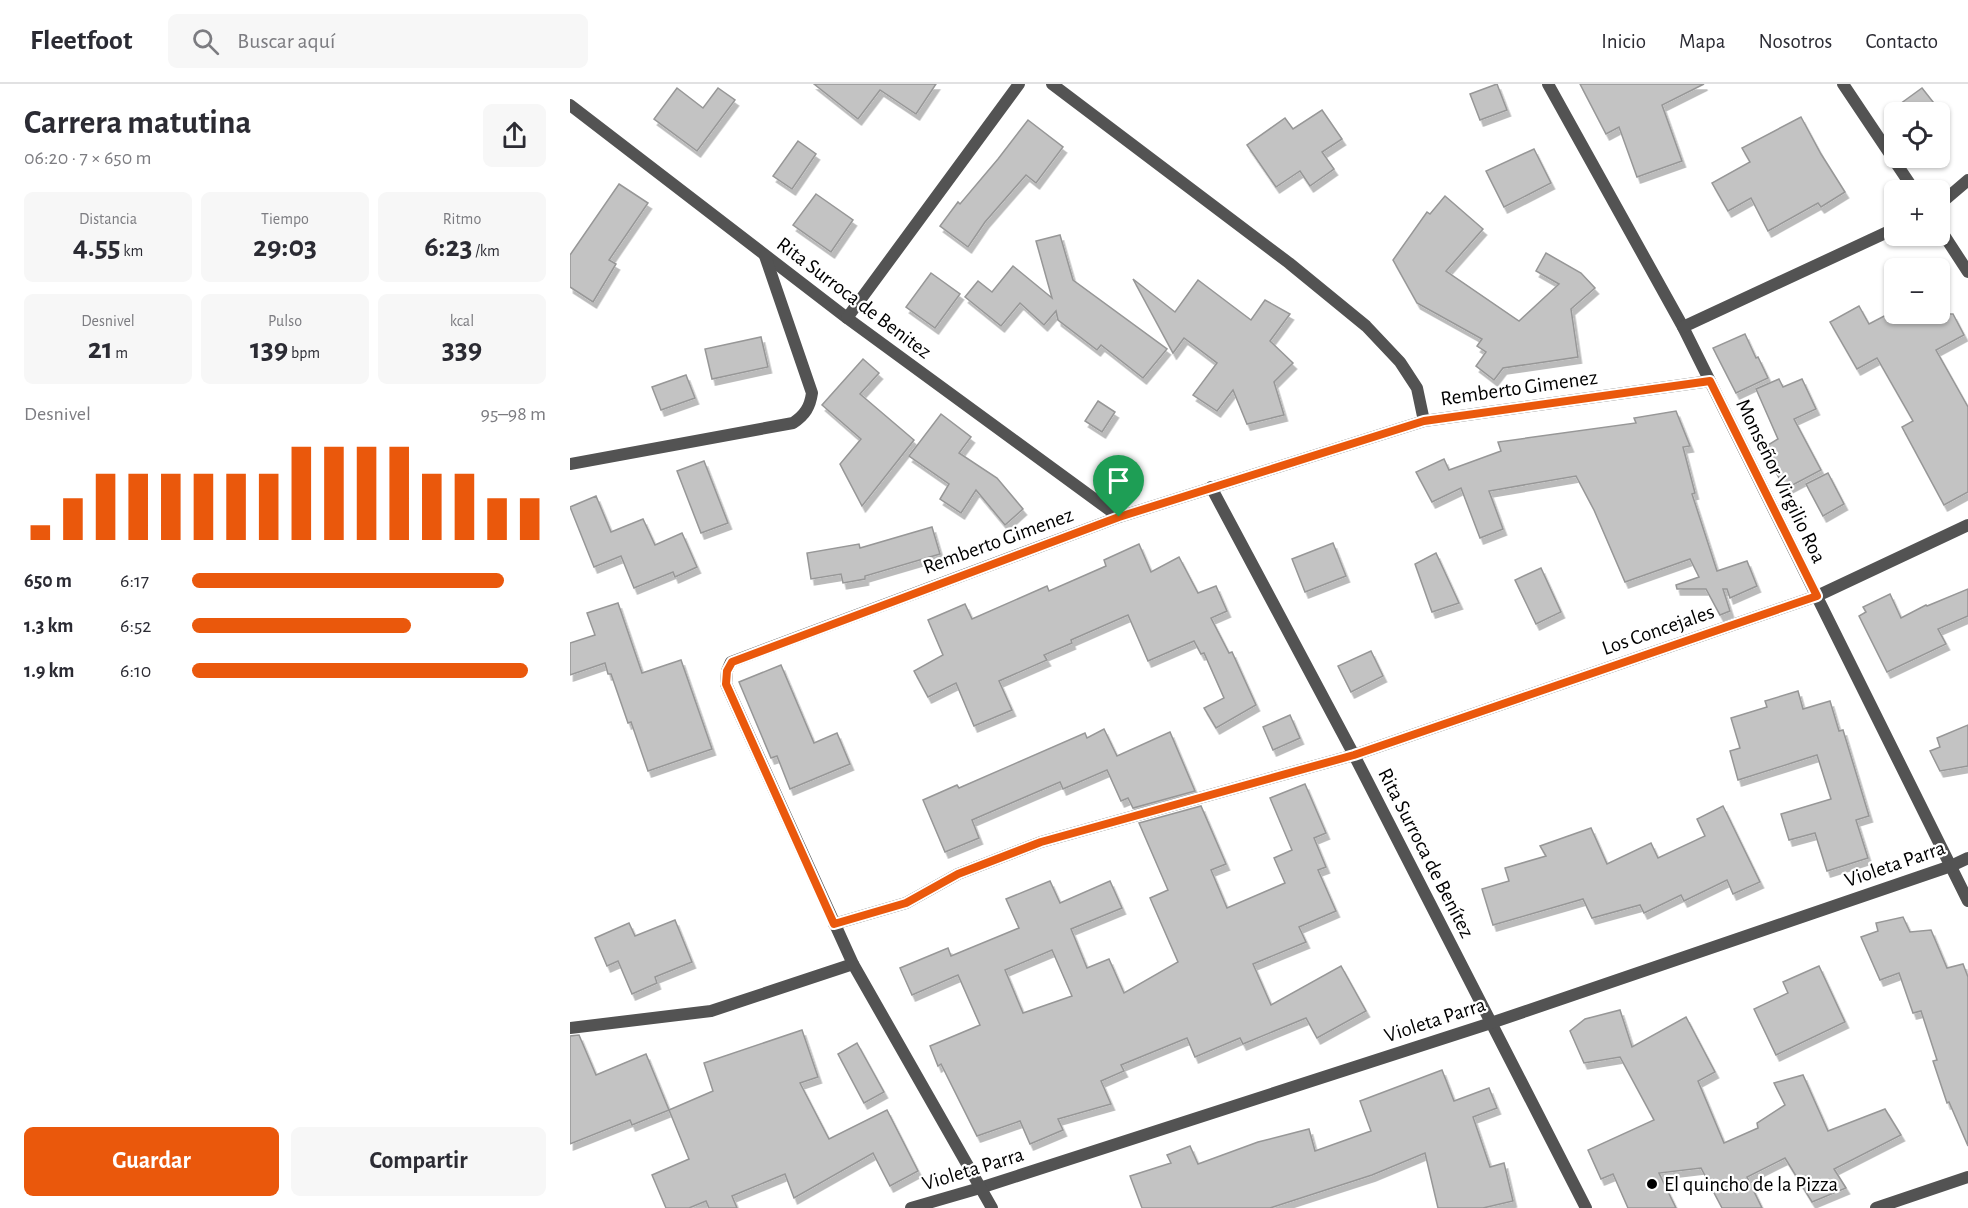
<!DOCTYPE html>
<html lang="es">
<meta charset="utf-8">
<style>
:root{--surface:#fff;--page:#f7f7f7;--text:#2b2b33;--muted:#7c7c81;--line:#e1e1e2;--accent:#ea580c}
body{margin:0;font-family:"Alegreya Sans",sans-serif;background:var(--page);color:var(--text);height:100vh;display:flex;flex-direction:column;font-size:22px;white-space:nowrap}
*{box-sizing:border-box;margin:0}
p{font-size:20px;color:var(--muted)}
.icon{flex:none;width:33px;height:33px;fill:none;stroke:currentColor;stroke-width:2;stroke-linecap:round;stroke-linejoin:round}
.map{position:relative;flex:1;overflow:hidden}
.details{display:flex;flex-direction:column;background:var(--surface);width:570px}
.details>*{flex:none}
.controls{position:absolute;left:1314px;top:18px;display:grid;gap:12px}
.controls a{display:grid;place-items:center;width:66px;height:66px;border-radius:9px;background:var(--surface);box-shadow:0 2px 4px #0004;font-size:30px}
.pin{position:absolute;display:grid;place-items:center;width:51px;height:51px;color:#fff;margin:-62px -26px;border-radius:50% 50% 50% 0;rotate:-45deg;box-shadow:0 0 6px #0007}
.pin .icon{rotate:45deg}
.round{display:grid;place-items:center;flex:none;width:63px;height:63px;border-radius:9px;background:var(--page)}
.overview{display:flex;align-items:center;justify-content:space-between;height:102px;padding:0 24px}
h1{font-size:33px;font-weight:700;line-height:45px}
.stats{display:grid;grid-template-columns:repeat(3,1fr);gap:9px;height:102px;padding:6px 24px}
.stats div{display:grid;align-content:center;border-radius:9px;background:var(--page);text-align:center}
.stats b{font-size:30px;font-weight:700}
.stats small{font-size:16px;font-weight:400}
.stats p{font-size:16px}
.chart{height:168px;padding:12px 24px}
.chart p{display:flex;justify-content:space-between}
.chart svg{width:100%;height:108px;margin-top:6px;stroke:var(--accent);stroke-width:6}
.primary-button{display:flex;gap:12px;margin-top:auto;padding:12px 24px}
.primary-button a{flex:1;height:69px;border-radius:9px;background:var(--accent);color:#fff;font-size:24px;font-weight:700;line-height:69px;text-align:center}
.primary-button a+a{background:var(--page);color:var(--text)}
ul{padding:0 24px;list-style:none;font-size:20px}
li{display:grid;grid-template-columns:96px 72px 1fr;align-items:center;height:45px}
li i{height:15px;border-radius:8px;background:var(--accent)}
header{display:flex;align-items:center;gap:36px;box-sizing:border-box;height:84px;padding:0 30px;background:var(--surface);border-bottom:2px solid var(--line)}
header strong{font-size:28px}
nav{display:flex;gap:33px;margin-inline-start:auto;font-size:21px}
.search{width:420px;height:54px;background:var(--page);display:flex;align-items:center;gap:15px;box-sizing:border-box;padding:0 21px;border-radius:9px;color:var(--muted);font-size:22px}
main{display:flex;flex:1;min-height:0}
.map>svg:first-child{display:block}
.building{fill:#c3c3c3;stroke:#979797;stroke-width:1.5;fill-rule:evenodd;filter:url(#shadow)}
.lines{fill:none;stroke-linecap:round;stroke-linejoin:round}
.street{stroke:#535353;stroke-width:12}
.route-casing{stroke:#fff;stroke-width:12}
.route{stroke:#ea580c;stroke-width:8}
.poi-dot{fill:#000;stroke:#fff;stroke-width:2}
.labels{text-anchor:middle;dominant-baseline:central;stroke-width:4.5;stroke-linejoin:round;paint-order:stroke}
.street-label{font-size:21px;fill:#000;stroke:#fff}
.poi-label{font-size:21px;fill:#000;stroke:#fff;text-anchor:start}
</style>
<header>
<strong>Fleetfoot</strong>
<div class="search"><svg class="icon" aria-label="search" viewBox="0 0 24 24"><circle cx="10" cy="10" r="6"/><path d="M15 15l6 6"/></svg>Buscar aquí</div>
<nav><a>Inicio</a><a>Mapa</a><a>Nosotros</a><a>Contacto</a></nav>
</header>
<main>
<section class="details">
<div class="overview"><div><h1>Carrera matutina</h1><p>06:20 · 7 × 650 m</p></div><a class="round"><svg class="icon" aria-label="share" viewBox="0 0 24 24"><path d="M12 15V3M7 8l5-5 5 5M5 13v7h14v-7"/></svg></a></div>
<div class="stats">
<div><p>Distancia</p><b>4.55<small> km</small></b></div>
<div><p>Tiempo</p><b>29:03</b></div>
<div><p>Ritmo</p><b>6:23<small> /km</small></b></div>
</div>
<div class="stats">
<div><p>Desnivel</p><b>21<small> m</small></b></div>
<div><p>Pulso</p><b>139<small> bpm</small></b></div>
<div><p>kcal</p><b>339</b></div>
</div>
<div class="chart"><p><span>Desnivel</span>95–98 m</p>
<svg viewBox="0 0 160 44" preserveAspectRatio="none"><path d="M5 44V38M15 44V27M25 44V17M35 44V17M45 44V17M55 44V17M65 44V17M75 44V17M85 44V6M95 44V6M105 44V6M115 44V6M125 44V17M135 44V17M145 44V27M155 44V27"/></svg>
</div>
<ul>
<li><b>650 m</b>6:17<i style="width:88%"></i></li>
<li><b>1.3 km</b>6:52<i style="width:62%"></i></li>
<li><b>1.9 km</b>6:10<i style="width:95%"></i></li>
</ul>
<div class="primary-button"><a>Guardar</a><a>Compartir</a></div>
</section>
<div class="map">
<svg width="1398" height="1124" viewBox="0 0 1398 1124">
<defs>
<filter id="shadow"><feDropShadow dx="3.5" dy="6" stdDeviation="0" flood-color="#0004"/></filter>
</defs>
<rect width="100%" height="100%" fill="#fff"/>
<!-- building -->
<g class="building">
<path d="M 244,0 L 366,0 L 346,30 L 310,6 L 288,35 Z"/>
<path d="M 927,0 L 937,26 L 910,36 L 900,10 Z"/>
<path d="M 1010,0 L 1134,0 L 1092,21 L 1112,77 L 1067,93 L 1049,43 L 1036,50 Z"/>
<path d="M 107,4 L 133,24 L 148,4 L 165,16 L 127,67 L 84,35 Z"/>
<path d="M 1352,4 L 1371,28 L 1319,28 Z"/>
<path d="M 752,26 L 772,55 L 752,68 L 764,85 L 740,102 L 730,87 L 706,103 L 677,61 L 715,34 L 723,45 Z"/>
<path d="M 1231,33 L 1251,70 L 1275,108 L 1251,123 L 1248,119 L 1198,147 L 1181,114 L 1158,127 L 1142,99 L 1180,78 L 1172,64 Z"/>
<path d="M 458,36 L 493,63 L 466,99 L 456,91 L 415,138 L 398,163 L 370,142 L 388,118 L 390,120 L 428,75 Z"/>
<path d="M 228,57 L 246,70 L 222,105 L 203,92 Z"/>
<path d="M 964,65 L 981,99 L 934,123 L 916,87 Z"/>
<path d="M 49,100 L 78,119 L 39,176 L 46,180 L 23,218 L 0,203 L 0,171 Z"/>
<path d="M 246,110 L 283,136 L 261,168 L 223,141 Z"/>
<path d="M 875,112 L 913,145 L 876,187 L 949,237 L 989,200 L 966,187 L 976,169 L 1011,189 L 1025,204 L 1001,225 L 1008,273 L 933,284 L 924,296 L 906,282 L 916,268 L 907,262 L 912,255 L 847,219 L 823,176 L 857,128 L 860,130 Z"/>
<path d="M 490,151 L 503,196 L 597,265 L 573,294 L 531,261 L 527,266 L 488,236 L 486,227 L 474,241 L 450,219 L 431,242 L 395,213 L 408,197 L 422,208 L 443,182 L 482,214 L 466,157 Z"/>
<path d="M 361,189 L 390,210 L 365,244 L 336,223 Z"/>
<path d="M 563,195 L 605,228 L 628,196 L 681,236 L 695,216 L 720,230 L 700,257 L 723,279 L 704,298 L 714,331 L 677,340 L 663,306 L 647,327 L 623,311 L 647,279 L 614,254 L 603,269 Z"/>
<path d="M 1289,222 L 1299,240 L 1318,230 L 1383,230 L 1394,251 L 1366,266 L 1398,323 L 1398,408 L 1374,421 L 1332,343 L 1343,337 L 1307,274 L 1287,285 L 1260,238 Z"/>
<path d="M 1175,250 L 1186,274 L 1188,273 L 1198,294 L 1166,309 L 1143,264 Z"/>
<path d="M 191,253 L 198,283 L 142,295 L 135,265 Z"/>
<path d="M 293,275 L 309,289 L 290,310 L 344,356 L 292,422 L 270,380 L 291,355 L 252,321 Z"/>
<path d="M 116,291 L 125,314 L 91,326 L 82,303 Z"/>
<path d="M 1209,295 L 1213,303 L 1232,295 L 1246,325 L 1224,335 L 1251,386 L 1215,405 L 1193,364 L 1208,355 L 1186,305 Z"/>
<path d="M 528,317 L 545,328 L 532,348 L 515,337 Z"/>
<path d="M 1106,327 L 1120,362 L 1113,363 L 1125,409 L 1122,410 L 1147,487 L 1177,477 L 1187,502 L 1160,514 L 1157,505 L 1153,505 L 1160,527 L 1150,531 L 1136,505 L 1107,505 L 1106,501 L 1129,493 L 1120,475 L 1055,498 L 1024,426 L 1006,392 L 919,407 L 933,445 L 910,454 L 891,404 L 862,418 L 846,388 L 874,375 L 879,386 L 931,367 L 928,358 L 1066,339 L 1064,334 Z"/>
<path d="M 371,330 L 401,353 L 389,369 L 427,394 L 453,425 L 435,441 L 406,406 L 391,429 L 370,415 L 379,400 L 339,372 Z"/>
<path d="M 134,377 L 158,439 L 131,449 L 107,387 Z"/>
<path d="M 1258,389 L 1274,420 L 1253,432 L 1236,400 Z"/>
<path d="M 26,412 L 41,448 L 73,435 L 85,461 L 112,449 L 127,483 L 105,493 L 103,488 L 64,504 L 51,472 L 24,483 L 0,423 Z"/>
<path d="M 362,443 L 370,470 L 295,492 L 295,495 L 273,499 L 271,490 L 241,495 L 237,469 L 289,460 L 290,464 Z"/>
<path d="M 763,459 L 776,492 L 735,508 L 722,475 Z"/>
<path d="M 569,460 L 581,488 L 609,473 L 628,509 L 646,502 L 657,527 L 641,534 L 659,569 L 662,568 L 686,621 L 646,644 L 634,624 L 654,614 L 634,569 L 631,570 L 624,557 L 578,577 L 558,531 L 501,556 L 502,559 L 474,571 L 477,576 L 429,597 L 442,626 L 404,642 L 386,599 L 358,613 L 344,587 L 373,571 L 358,536 L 395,520 L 402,535 L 477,502 L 479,507 L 536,482 L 534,476 Z"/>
<path d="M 866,469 L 889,519 L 862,528 L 845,480 Z"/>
<path d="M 971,484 L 991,528 L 966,540 L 945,496 Z"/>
<path d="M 1398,505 L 1398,532 L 1368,545 L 1376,560 L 1317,588 L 1289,532 L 1296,528 L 1293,523 L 1320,510 L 1331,534 L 1356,521 L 1357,522 Z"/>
<path d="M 48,519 L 72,589 L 111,576 L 142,665 L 78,687 L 61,638 L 58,639 L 41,590 L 38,590 L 35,579 L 0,591 L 0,559 L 25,551 L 17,529 Z"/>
<path d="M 801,567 L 813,592 L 781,608 L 768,582 Z"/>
<path d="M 211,581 L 244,659 L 267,649 L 280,680 L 220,705 L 207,672 L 201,674 L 169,598 Z"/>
<path d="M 1228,607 L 1233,625 L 1260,617 L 1269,647 L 1273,646 L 1299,732 L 1286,736 L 1298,774 L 1257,787 L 1245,749 L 1219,756 L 1211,730 L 1261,715 L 1247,671 L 1168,696 L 1160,667 L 1170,664 L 1161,634 L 1197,623 L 1195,617 Z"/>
<path d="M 720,631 L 730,654 L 703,666 L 693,643 Z"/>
<path d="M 1398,641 L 1398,682 L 1370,687 L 1360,667 L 1370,663 L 1367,654 Z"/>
<path d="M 534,645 L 547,672 L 600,648 L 625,707 L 563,724 L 558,714 L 551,717 L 537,686 L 493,705 L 490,698 L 402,736 L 409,754 L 375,768 L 353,716 L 387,701 L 389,704 L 515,649 L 517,654 Z"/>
<path d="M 735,700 L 756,749 L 744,754 L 756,783 L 748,786 L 766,827 L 729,843 L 736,858 L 683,880 L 701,921 L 771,882 L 796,927 L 747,954 L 736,934 L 673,960 L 670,954 L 625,973 L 617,954 L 551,981 L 554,987 L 531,997 L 541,1020 L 488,1035 L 493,1046 L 460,1060 L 450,1037 L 407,1052 L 371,980 L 368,982 L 360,962 L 410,941 L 388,891 L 342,911 L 330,884 L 378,864 L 381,872 L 449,844 L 436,815 L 480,797 L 490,819 L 540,797 L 552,824 L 501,845 L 517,884 L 539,875 L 554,909 L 608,878 L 580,814 L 598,806 L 569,739 L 631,722 L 656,780 L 641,786 L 657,824 L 715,799 L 704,774 L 722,766 L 700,714 ZM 482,866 L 502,912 L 453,929 L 435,886 Z"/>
<path d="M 1153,722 L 1190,798 L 1163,810 L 1157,796 L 1114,817 L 1111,811 L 1074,829 L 1070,821 L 1022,834 L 1013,815 L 923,841 L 912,805 L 939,797 L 935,784 L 976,772 L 970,762 L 1021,744 L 1037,780 L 1081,759 L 1088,774 L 1135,752 L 1127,735 Z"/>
<path d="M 1333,833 L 1340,848 L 1361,846 L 1377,884 L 1393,880 L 1398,893 L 1398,1062 L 1379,1018 L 1377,1019 L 1363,977 L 1367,976 L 1351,927 L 1343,929 L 1329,889 L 1310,896 L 1291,853 L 1308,847 L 1306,839 Z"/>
<path d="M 105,836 L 122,878 L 85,893 L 87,899 L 62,910 L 48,877 L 37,882 L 25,854 L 59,839 L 65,852 Z"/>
<path d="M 1249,882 L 1275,938 L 1206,971 L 1184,925 L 1218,909 L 1213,898 Z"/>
<path d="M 1050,926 L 1062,963 L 1116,933 L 1145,988 L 1128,997 L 1154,1059 L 1188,1044 L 1187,1039 L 1215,1021 L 1204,999 L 1233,991 L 1258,1047 L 1315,1025 L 1331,1051 L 1264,1085 L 1276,1104 L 1242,1118 L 1215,1074 L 1177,1093 L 1192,1124 L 1152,1124 L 1131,1084 L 1089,1089 L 1106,1124 L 1058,1124 L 1043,1090 L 1031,1095 L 1018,1066 L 1084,1036 L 1050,973 L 1014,979 L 1000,947 L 1015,935 Z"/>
<path d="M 232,946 L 248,993 L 230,999 L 259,1055 L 317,1026 L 348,1087 L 320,1102 L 303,1069 L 224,1114 L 215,1090 L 162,1112 L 167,1124 L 139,1124 L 136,1117 L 119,1124 L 96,1124 L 82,1091 L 119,1075 L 99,1026 L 62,1041 L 60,1036 L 0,1060 L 0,952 L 9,951 L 26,991 L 76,970 L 99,1026 L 143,1007 L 134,979 Z"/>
<path d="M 287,959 L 314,1008 L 294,1019 L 268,970 Z"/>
<path d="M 872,986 L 884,1017 L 919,1004 L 927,1024 L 903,1033 L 920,1083 L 934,1079 L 943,1117 L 913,1124 L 868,1124 L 855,1069 L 802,1091 L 700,1124 L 572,1124 L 560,1092 L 601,1079 L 597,1071 L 620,1062 L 628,1080 L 688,1058 L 739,1045 L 745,1067 L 801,1047 L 790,1017 Z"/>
</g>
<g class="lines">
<!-- street -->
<g class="street">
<path d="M 482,0 L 719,179 L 796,242 L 830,278 L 847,304 L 854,337"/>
<path d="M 978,0 L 1113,243 L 1398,817"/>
<path d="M 1273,0 L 1344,106"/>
<path d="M 0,21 L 277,234 L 549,433"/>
<path d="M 1370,120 L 1398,96"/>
<path d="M 1370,145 L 1398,188"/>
<path d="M 277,234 L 449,0"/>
<path d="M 1113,243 L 1324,145"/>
<path d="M 0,380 L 223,339 C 235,331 240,323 242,309 L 195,172"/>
<path d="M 641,403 L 784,671 L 1016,1124"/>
<path d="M 264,840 L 336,819 L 388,790 L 471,758 L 784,671 L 1247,512 L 1398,441"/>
<path d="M 0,944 L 141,927 L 283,880"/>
<path d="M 341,1124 L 410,1104 L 921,939 L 1381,782 L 1398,774"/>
<path d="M 422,1124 L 283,880 L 156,600 L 157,587 L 161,578 L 549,433 L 854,337 L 1140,297"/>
<path d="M 1306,1124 L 1398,1093"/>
</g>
</g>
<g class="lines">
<!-- route casing -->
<g class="route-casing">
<path id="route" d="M 1140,297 L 1247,512 L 784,671 L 471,758 L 388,790 L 336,819 L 264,840 L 156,600 L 157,587 L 162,578 L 549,433 L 854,337 Z"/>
</g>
<!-- route -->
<use href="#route" class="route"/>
</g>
<!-- markers -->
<circle class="poi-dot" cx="1082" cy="1100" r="6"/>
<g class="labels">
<!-- street labels -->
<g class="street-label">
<text transform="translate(284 214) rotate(37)">Rita Surroca de Benitez</text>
<text transform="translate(949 304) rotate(-8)">Remberto Gimenez</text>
<text transform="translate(1211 397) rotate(64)">Monseñor Virgilio Roa</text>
<text transform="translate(428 457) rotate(-20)">Remberto Gimenez</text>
<text transform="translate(1088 546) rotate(-19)">Los Concejales</text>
<text transform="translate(856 769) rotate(63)">Rita Surroca de Benítez</text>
<text transform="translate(1325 780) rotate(-19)">Violeta Parra</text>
<text transform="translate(865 936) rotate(-18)">Violeta Parra</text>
<text transform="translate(403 1085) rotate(-17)">Violeta Parra</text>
</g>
<!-- poi labels -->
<g class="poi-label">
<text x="1094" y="1100">El quincho de la Pizza</text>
</g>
</g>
</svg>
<div class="controls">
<a><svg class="icon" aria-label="locate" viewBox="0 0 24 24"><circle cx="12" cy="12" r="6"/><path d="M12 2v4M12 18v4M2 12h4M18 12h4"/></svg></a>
<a>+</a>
<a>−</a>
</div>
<div class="pin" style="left:549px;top:433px;background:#1e9e55"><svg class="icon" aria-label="arrive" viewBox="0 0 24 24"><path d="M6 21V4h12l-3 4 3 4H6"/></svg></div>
</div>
</main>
